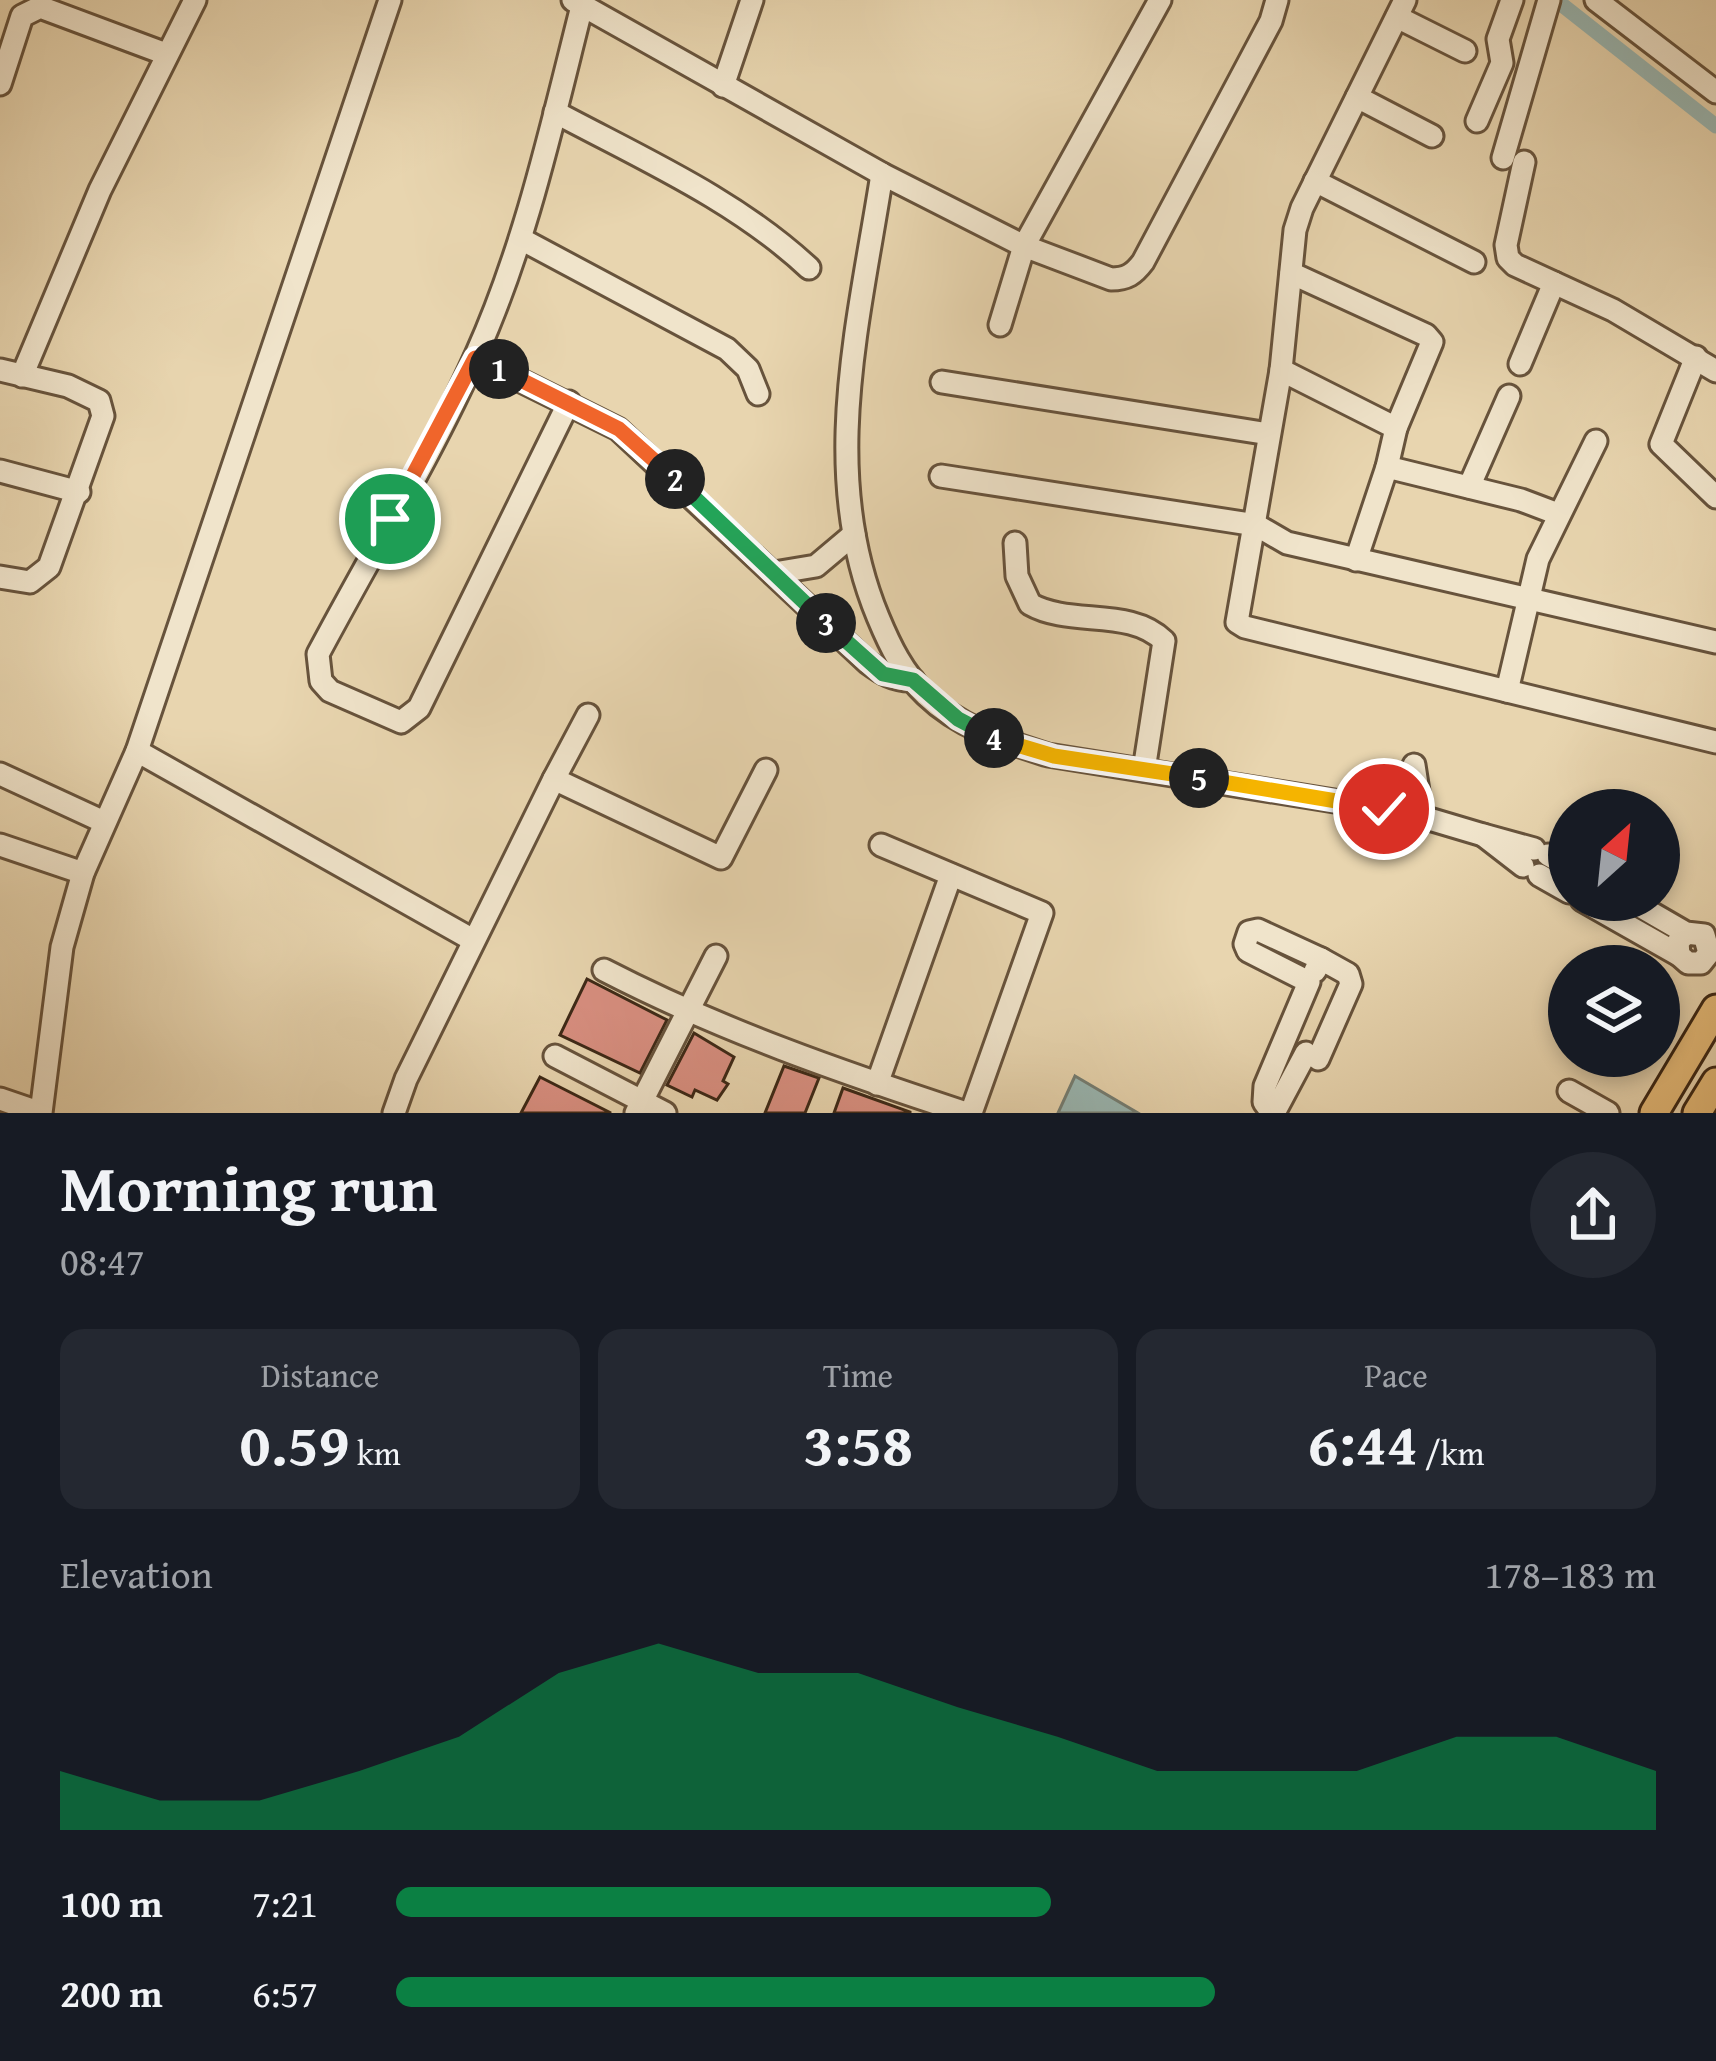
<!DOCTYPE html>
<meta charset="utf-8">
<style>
:root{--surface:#171b24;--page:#242831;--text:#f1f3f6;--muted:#9ea1a6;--accent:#0b8043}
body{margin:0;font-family:"Gentium Book Plus",serif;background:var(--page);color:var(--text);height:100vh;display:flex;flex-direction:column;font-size:45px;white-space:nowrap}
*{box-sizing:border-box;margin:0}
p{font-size:39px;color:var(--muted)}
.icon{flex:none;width:66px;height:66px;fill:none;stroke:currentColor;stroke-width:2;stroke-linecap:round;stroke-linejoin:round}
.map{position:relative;height:1113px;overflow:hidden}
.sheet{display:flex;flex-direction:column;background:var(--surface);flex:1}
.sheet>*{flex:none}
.needle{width:78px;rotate:27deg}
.controls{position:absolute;left:1548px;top:789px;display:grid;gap:24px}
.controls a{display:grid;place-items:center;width:132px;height:132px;border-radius:50%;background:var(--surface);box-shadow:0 6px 18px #0003;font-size:60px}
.pin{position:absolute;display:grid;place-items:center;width:102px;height:102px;color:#fff;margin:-51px;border:6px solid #fff;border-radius:50%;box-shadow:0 3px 12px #0007}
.km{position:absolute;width:60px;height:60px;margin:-30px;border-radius:50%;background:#222;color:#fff;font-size:33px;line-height:60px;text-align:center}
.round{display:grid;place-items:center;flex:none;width:126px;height:126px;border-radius:63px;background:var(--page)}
.head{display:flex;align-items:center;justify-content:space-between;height:204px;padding:0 60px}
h1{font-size:66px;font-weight:700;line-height:90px}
.figures{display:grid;grid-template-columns:repeat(3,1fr);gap:18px;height:204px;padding:12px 60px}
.figures div{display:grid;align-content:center;border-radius:24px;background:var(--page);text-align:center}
.figures b{font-size:60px;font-weight:700}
.figures small{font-size:33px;font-weight:400}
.figures p{font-size:33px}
.chart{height:336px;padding:24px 60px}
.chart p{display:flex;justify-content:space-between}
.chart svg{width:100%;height:216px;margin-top:12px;fill:var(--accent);opacity:.7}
ul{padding:0 60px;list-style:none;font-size:39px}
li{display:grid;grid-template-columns:192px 144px 1fr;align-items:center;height:90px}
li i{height:30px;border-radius:15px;background:var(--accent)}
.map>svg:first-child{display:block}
.water{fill:#99b7b3;stroke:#747e74;stroke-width:3}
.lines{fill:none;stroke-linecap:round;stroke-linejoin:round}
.canal{stroke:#99b7b3;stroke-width:15}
.building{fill:#d98f81;stroke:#3c2816;stroke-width:3}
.minor-casing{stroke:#67533c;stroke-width:27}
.major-casing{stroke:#3c2816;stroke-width:33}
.minor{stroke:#f0e4cb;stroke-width:21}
.major{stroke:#e4ba78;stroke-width:27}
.split-1-casing{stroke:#fff;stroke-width:24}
.split-2-casing{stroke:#fff;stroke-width:24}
.split-3-casing{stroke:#fff;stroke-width:24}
.split-4-casing{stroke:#fff;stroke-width:24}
.split-5-casing{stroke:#fff;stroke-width:24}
.split-6-casing{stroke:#fff;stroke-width:24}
.split-1{stroke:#f0652b;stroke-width:15}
.split-2{stroke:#f0652b;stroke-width:15}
.split-3{stroke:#22a559;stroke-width:15}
.split-4{stroke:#22a559;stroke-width:15}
.split-5{stroke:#f5b400;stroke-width:15}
.split-6{stroke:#f5b400;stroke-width:15}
</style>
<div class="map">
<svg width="1716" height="1113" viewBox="0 0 1716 1113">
<rect width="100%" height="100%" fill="#e8d5af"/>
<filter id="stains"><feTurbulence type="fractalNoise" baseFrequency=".00167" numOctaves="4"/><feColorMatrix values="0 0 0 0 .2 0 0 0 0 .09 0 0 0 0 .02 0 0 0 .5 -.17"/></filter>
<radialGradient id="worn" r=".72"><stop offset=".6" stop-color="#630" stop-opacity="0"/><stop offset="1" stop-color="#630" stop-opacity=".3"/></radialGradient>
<!-- water -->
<path class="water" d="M 1075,1076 L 1138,1113 L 1058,1113 Z"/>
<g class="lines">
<!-- canal -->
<path class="canal" d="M 1556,0 L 1716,126"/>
</g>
<!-- building -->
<g class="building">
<path d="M 587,979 L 667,1020 L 640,1073 L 560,1035 Z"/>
<path d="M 694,1033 L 734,1057 L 723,1081 L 728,1084 L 717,1100 L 695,1090 L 692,1097 L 667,1085 Z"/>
<path d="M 784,1066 L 819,1078 L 805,1113 L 765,1113 Z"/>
<path d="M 540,1077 L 611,1113 L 521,1113 Z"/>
<path d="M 843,1088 L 910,1112 L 910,1113 L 834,1113 Z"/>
</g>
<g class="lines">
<!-- minor casing -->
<g class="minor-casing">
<g id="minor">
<path d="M 573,0 L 882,174 L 1024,246 L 1111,279 C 1127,279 1134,274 1143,262 L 1271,21 L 1277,0"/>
<path d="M 1405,0 L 1302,208 L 1295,230 L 1281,370 L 1237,622 L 1245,627 L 1716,742"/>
<path d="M 1596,0 L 1716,92"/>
<path d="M 1397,17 L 1465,51"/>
<path d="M 0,84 L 22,16 L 40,7 L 166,54"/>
<path d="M 723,86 L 752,0"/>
<path d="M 1357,97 L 1432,136"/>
<path d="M 555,112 C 643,159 736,200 809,268"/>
<path d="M 1477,121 L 1502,63 L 1498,39 L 1512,0"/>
<path d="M 1503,158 L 1549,0"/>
<path d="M 1524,162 L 1506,245 L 1508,258 L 1515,265 L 1613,310 L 1716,371"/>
<path d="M 882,174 C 859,322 818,473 878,617 C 890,646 903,673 926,695 C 960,728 1004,741 1048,755 L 1409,813 L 1483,835"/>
<path d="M 1315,181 L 1474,262"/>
<path d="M 521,239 L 727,349 L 748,369 L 758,394"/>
<path d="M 1291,273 L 1426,335 L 1432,342 L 1396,428"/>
<path d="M 1000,325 L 1024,246 L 1160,0"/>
<path d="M 1696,357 L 1661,444 L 1716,497"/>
<path d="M 475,358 L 618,429 L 867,662 C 882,673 894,681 913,680"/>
<path d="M 1520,364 L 1554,283"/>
<path d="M 0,370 L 68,386 L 99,401 L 103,416 L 49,567 L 30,582 L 0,577"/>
<path d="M 1281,370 L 1396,428 L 1387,467 L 1521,500 L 1558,514"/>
<path d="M 22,376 L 100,190 L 195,0"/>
<path d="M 942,382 L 1269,434"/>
<path d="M 569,402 L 419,708 L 401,722 L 330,691 L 321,681 L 318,654 C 370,556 431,456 476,355 C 526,244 552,124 582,6"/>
<path d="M 0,471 L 79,492"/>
<path d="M 941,476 L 1256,525 L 1287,543 L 1716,642"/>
<path d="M 1469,487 L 1509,396"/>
<path d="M 1015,543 L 1017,576 L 1030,604 C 1070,627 1130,607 1164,641 L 1144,770"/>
<path d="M 1356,560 L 1387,467"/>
<path d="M 774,573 L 816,566 L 854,534"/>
<path d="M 1507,691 L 1538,559 L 1596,441"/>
<path d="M 588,715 L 554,779 L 721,858 L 766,770"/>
<path d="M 137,751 L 473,940"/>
<path d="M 1414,765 L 1422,817"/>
<path d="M 0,774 L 104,822"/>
<path d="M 0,845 L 83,873"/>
<path d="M 881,845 L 1042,913 L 971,1113"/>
<path d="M 1548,855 L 1569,867"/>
<path d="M 1523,866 L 1483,835 L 1534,849"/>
<path d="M 1539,875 L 1569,892"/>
<path d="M 1582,900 L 1679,955"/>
<path d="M 1629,900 L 1686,933 L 1704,935 L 1709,953 L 1701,963 L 1688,963 L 1679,955 L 1678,942 L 1686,933"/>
<path d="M 604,970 C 720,1030 841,1072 966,1113"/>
<path d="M 1315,971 L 1321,959 L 1348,974 L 1351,984 L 1318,1059"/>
<path d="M 555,1056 L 665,1113"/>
<path d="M 877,1084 L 951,875"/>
<path d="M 1569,1091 L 1608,1113"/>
<path d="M 0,1099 L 41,1113 L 62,947 L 83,873 L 137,751 L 390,0"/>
<path d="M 394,1113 L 406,1079 L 554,779"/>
<path d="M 636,1113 L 716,956"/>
<path d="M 1272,1113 L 1264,1102 L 1265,1086 L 1309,982 L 1248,951 L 1245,944 L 1249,932 L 1258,930 L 1321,959"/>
<path d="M 1274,1113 L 1306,1053"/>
</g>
</g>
<!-- major casing -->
<g class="major-casing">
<g id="major">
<path d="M 1654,1113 L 1716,1009"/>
<path d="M 1697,1113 L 1716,1082"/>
</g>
</g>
<!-- minor -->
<use href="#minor" class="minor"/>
<!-- major -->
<use href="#major" class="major"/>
</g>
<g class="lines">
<!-- split-1 casing -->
<g class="split-1-casing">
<path id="split-1" d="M 390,519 L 475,358 L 499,369"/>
</g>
<!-- split-2 casing -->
<g class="split-2-casing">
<path id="split-2" d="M 499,369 L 619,429 L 675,479"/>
</g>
<!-- split-3 casing -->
<g class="split-3-casing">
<path id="split-3" d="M 675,479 L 826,623"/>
</g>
<!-- split-4 casing -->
<g class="split-4-casing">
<path id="split-4" d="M 826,623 L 883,674 L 913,680 L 958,719 L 994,738"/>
</g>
<!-- split-5 casing -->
<g class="split-5-casing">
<path id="split-5" d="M 994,738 L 1054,756 L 1199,778"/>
</g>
<!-- split-6 casing -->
<g class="split-6-casing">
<path id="split-6" d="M 1199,778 L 1384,809"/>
</g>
<!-- split-1 -->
<use href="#split-1" class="split-1"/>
<!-- split-2 -->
<use href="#split-2" class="split-2"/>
<!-- split-3 -->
<use href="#split-3" class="split-3"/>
<!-- split-4 -->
<use href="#split-4" class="split-4"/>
<!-- split-5 -->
<use href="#split-5" class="split-5"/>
<!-- split-6 -->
<use href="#split-6" class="split-6"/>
</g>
<rect width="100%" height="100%" filter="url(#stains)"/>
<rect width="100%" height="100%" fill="url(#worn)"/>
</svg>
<div class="controls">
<a><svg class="needle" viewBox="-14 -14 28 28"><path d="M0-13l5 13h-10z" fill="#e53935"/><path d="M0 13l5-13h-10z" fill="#9ea1a6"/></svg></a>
<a><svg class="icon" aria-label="layers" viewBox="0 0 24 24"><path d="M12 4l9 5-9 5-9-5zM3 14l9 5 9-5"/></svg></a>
</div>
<div class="pin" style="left:390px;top:519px;background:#1e9e55"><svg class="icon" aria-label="arrive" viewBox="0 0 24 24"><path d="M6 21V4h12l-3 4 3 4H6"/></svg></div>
<div class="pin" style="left:1384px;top:809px;background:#d93025"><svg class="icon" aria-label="check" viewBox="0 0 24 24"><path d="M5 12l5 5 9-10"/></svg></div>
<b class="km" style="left:499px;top:369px">1</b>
<b class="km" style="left:675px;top:479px">2</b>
<b class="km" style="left:826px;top:623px">3</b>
<b class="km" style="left:994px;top:738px">4</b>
<b class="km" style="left:1199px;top:778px">5</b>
</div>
<section class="sheet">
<div class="head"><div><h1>Morning run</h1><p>08:47</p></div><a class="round"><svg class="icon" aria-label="share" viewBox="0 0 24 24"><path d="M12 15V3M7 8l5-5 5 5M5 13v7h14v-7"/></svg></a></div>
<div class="figures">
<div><p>Distance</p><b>0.59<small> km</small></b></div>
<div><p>Time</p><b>3:58</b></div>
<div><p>Pace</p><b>6:44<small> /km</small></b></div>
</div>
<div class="chart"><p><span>Elevation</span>178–183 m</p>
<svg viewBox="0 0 160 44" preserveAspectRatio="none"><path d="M0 44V32L10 38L20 38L30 32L40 25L50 12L60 6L70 12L80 12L90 19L100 25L110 32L120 32L130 32L140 25L150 25L160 32V44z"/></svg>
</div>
<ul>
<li><b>100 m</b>7:21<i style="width:52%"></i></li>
<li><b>200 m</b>6:57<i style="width:65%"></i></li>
</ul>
</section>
